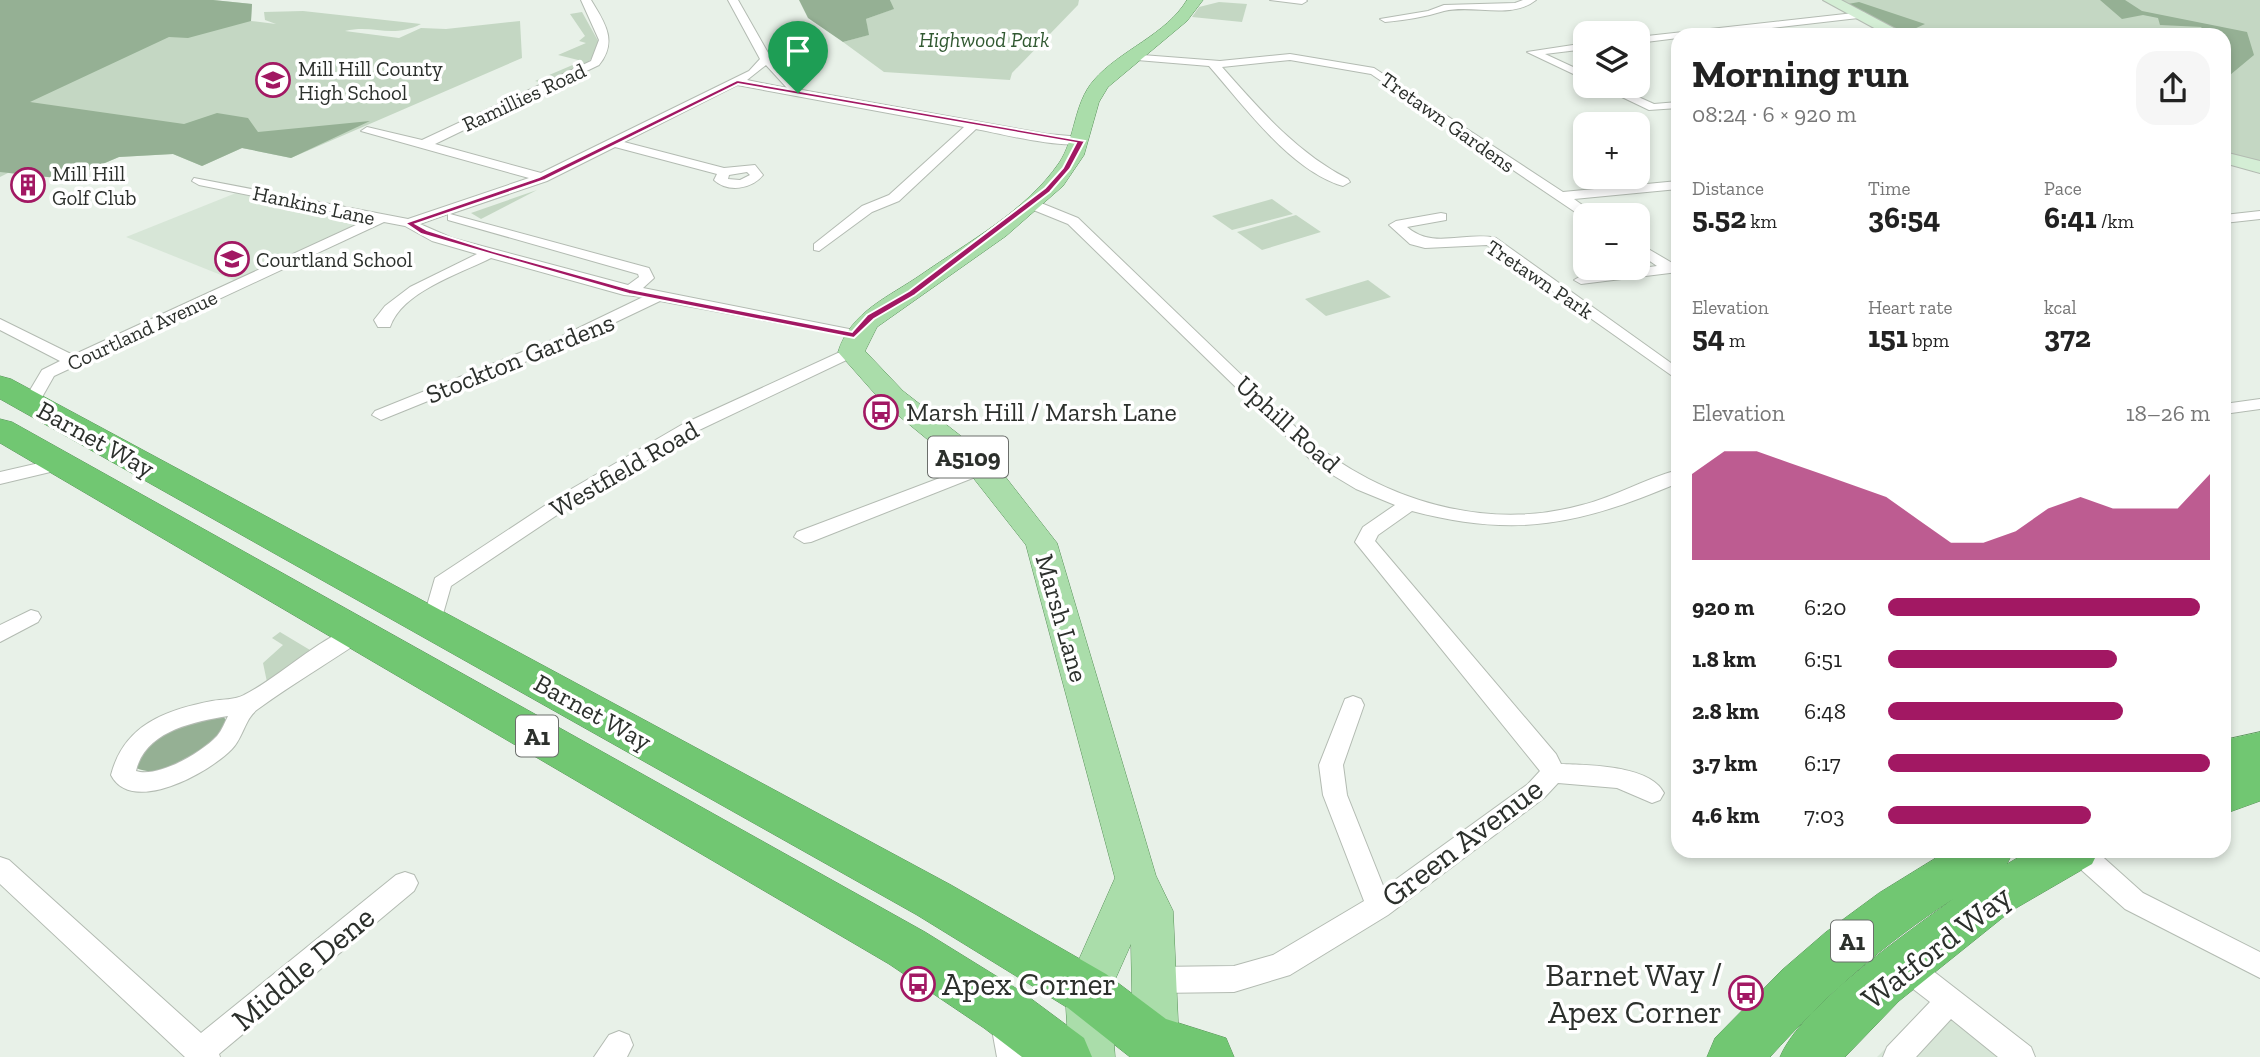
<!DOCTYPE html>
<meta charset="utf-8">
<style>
:root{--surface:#fff;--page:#f6f6f6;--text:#222;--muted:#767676;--accent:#a21863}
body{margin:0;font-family:"Zilla Slab",serif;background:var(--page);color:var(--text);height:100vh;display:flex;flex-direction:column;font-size:26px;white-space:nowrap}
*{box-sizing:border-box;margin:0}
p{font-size:23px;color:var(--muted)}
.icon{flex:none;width:38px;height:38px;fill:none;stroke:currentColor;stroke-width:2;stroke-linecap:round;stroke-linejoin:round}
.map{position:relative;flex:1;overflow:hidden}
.drawer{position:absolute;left:1671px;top:28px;width:560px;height:830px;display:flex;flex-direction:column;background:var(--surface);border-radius:21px;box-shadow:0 4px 10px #0003}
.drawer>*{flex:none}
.controls{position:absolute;left:1573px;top:21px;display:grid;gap:14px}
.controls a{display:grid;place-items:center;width:77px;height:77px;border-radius:14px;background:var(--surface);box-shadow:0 4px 10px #0003;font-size:35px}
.pin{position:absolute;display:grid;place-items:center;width:60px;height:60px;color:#fff;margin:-72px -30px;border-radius:50% 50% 50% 0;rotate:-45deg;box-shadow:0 0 7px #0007}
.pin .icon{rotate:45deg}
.round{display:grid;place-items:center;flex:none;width:74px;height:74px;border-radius:21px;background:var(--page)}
.headline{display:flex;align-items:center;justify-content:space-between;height:119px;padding:0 21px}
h1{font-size:38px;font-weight:800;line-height:52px}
.metrics{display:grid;grid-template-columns:repeat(3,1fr);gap:10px;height:119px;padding:7px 21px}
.metrics div{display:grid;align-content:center}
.metrics b{font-size:30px;font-weight:800}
.metrics small{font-size:19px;font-weight:400}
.metrics p{font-size:19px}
.chart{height:196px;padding:14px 21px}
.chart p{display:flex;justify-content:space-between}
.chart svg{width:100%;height:126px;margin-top:7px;fill:var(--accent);opacity:.7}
ul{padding:0 21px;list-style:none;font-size:23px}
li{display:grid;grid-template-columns:112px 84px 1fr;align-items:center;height:52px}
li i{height:18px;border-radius:9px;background:var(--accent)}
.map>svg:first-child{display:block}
.built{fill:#d7e6d7}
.green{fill:#c4d7c3}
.forest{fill:#95b094}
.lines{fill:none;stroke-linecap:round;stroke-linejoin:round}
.street-casing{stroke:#b3bbb2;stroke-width:2}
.secondary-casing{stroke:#b3bbb2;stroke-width:2}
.primary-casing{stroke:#59925a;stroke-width:1}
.highway-casing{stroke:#59925a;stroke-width:1}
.street{fill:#fff;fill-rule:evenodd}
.secondary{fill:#d4eed5;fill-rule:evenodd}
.primary{fill:#ada;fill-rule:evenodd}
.highway{fill:#71c772;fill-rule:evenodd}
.route{fill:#a21863;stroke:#fff;stroke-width:2;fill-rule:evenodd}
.labels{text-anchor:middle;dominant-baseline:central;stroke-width:7;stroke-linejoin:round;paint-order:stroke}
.far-park-label{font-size:21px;font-style:italic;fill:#315931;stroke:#fff}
.far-poi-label{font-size:21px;fill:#2c302c;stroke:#fff;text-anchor:start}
.far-street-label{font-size:21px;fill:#2c302c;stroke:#fff}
.shield{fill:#fff;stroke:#6b6e6b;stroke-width:2}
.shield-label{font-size:24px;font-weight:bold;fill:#2c302c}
.street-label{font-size:26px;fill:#2c302c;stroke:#fff}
.poi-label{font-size:26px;fill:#2c302c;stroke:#fff;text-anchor:start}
.near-street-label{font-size:32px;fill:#2c302c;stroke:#fff}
.near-poi-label{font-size:32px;fill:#2c302c;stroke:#fff;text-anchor:end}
</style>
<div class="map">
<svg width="2260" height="1057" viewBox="0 0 2260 1057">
<rect width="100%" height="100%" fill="#e8f1e8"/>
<!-- built -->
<g class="built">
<path d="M 236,193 L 365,221 L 236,281 L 126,237 Z"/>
<path d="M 1937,997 L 2010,1057 L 1877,1057 Z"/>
</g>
<!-- green -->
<g class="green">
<path d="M 0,0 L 213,0 L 252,4 L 251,21 L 276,24 L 265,20 L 264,12 L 303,11 L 421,24 C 391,39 374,24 345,31 L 399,38 L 421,28 L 446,29 L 520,21 L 522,58 L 291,158 L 242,148 L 202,166 L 173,154 L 119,157 L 67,179 L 8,173 L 0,177 Z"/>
<path d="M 890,0 L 1079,0 L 1078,5 L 1012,73 L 1010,80 L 884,72 L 843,42 L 868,35 L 866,19 L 893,9 Z"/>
<path d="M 1830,0 L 2260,0 L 2260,167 L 2224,157 L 2224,35 L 1899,35 Z"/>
<path d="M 1219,2 L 1247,4 L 1242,22 L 1192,17 L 1199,7 Z"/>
<path d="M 582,12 L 602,48 L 588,62 L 591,63 L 546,84 L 535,81 L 582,61 L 558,55 L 586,43 L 579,41 L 585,36 L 570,14 Z"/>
<path d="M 537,190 L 481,219 L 471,213 Z"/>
<path d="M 1272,199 L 1293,214 L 1232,230 L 1212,216 Z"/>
<path d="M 1296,215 L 1321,232 L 1262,250 L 1237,232 Z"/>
<path d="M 1368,280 L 1391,297 L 1326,316 L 1305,299 Z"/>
<path d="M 280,632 L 310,650 L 298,663 L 267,682 L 263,663 L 283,645 L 272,638 Z"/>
</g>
<!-- forest -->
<g class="forest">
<path d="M 0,0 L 213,0 L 252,4 L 251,21 L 188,38 L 169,37 L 30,102 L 184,124 L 217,113 L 248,118 L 258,132 L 370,121 L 291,158 L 242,148 L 202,166 L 173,154 L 119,157 L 67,179 L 0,172 Z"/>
<path d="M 799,0 L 890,0 L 894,9 L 866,19 L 869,35 L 843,42 L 808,18 Z"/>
<path d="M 2100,0 L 2125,0 L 2142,11 L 2247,32 L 2254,55 L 2224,80 L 2224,35 L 2192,35 L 2202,27 L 2160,25 L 2158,18 L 2143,15 L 2122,19 Z"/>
<path d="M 1859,2 L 1925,24 L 1914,29 L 1931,35 L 1907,35 L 1848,4 Z"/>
<path d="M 222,715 L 226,720 C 215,751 167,782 136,768 C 146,729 187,725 222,715 Z"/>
</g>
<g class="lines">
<!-- street casing -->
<g class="street-casing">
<g id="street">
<path d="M 581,0 L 591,0 C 605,23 618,41 599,65 L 435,144 L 541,173 L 749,71 L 760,59 L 728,0 L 738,0 L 771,58 L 802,90 L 1047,134 L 1081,137 L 1087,141 C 1073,152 997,133 976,129 L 899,201 L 872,212 L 819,251 L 814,250 L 814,244 L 862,206 L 889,195 L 964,127 L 737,85 L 624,142 L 724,168 L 755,165 L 763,175 C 752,189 728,193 714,180 L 717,174 L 615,147 L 547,181 L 450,214 L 649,268 L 654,278 L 643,288 L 854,330 L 860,332 L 860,338 L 660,301 L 574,342 L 381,420 L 372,415 L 375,411 L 562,336 L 643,297 L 624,295 L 491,258 C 457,275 402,292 390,327 L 378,327 L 374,320 L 385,306 L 410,287 L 477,254 L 432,241 L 405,226 L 384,222 L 54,376 L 37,406 L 25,406 L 23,402 L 42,370 L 60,361 L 0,330 L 0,319 L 73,355 L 369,219 L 199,185 L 192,181 L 194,178 L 408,219 L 529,178 L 361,131 L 367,127 L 422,140 L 591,61 L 599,40 ZM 766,65 L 787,88 L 747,80 ZM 747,172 L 750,175 L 740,180 L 728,179 L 729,175 ZM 448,214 L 448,220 L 638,274 L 639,277 L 628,285 L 452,238 L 420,224 Z"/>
<path d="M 1270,0 L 1306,0 L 1307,1 L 1302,4 Z"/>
<path d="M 1523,0 L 1536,0 C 1511,20 1473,4 1444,11 C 1425,17 1406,20 1385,22 L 1380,19 L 1428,11 L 1444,5 L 1515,3 Z"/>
<path d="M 1863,12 L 1868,15 L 1867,17 L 1711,35 L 1678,35 L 1678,38 L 1638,43 L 1638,37 Z"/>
<path d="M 1586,43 L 1586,49 L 1545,54 L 1586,73 L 1586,80 L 1527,52 Z"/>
<path d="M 1129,54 L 1220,61 L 1290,54 L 1374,68 L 1563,192 L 1678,181 L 1678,189 L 1574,199 L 1596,215 L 1584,218 L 1371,74 L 1290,60 L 1222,67 C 1260,110 1296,152 1348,179 L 1350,182 L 1343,186 C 1291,171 1244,106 1209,66 L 1125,59 L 1124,57 Z"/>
<path d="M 1599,86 L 1614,86 L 1654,104 L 1678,102 L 1678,108 L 1649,110 Z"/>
<path d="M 1026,201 L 1036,201 L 1078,218 L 1306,437 C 1381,500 1485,532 1582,505 C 1615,497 1646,478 1678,470 L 1678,483 C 1581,524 1517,539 1412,511 L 1378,535 L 1375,541 L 1556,754 L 1561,764 C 1588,765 1650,765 1664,793 L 1660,800 L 1652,803 L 1617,788 L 1558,783 L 1544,798 L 1388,915 L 1290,975 L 1234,992 L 1155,993 L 1145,989 L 1141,980 L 1145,971 L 1155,967 L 1234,966 L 1273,955 L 1364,901 L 1323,795 L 1319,765 L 1345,699 L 1353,696 L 1361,699 L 1364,705 L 1343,765 L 1347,795 L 1384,888 L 1528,784 L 1540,771 L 1355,542 L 1363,527 L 1395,505 L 1356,489 L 1316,465 L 1068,224 L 1026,207 Z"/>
<path d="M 2260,211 L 2260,219 L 2224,223 L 2224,215 Z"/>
<path d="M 1441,213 L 1446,214 L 1446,220 L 1407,227 C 1433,250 1465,231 1496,238 L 1678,368 L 1678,380 L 1487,245 L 1425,248 L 1410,244 L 1389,225 L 1396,221 Z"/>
<path d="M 1638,243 L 1674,264 L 1678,264 L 1678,272 L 1581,284 L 1574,280 L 1581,276 L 1657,266 L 1638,253 Z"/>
<path d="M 851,347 L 857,349 L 857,355 L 695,432 L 575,503 L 451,586 L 439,628 L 425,628 L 422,623 L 435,578 L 561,495 L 683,424 Z"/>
<path d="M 2260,399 L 2260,409 L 2224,414 L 2224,404 Z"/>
<path d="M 61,458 L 67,460 L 70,464 L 67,468 L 0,484 L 0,472 Z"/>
<path d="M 982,462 L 988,464 L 991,468 L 988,472 L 811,542 L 804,543 L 794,537 L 797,532 Z"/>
<path d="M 31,610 L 38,612 L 41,617 L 38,622 L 0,642 L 0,625 Z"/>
<path d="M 358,625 L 365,628 L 369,633 L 365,638 C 330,662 292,684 258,709 C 245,718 243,738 232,749 C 210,772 132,816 111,775 C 124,725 165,710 212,701 C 222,699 235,700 244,695 C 280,677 321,636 358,625 ZM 228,716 C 225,722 222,730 217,736 C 201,753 158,778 136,771 C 145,731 193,722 228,716 Z"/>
<path d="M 2065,850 L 2095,850 L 2143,893 L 2260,952 L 2260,978 L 2125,909 L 2068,858 Z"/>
<path d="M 0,857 L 9,860 L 201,1033 L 396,875 L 405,872 L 414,875 L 418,883 L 414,891 L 219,1054 L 220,1057 L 185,1057 L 0,884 Z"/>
<path d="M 1905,954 L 1915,957 L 2031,1047 L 2035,1057 L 1998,1057 L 1951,1019 L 1916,1057 L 1883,1057 L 1887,1047 L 1930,1002 L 1895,975 L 1891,966 L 1895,957 Z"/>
<path d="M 1005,1011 L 1015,1015 L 1025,1057 L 997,1057 L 991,1024 L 995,1015 Z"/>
<path d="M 619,1031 L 629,1035 L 633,1045 L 627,1057 L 594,1057 L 609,1035 Z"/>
</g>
</g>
<!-- secondary casing -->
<g class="secondary-casing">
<g id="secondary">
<path d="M 1823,0 L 1841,0 L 1907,35 L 1887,35 Z"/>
<path d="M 2224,152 L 2260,161 L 2260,173 L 2224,163 Z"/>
</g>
</g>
<!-- primary casing -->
<g class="primary-casing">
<path id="primary" d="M 1187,0 L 1203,0 L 1187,21 L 1108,87 L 1099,102 L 1084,155 L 1063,186 L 1006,236 L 877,327 L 865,351 L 903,391 L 993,461 L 1057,543 L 1156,876 L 1173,911 L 1179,1042 L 1173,1057 L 1139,1057 L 1133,1042 L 1131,944 L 1110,991 L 1115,1057 L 1069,1057 L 1065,991 L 1115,878 L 1026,545 L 971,475 L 883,403 L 838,352 C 851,311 889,297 922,274 C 968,242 1026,211 1059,163 C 1076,138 1073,104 1094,80 C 1120,50 1166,35 1187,0 Z"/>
</g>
<!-- highway casing -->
<g class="highway-casing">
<g id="highway">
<path d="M 0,376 L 11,379 L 951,885 L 1106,974 L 1166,1019 L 1226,1038 L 1234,1057 L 1130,1057 L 1068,1008 L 917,915 L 0,399 Z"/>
<path d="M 0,419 L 12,422 L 925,932 L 1022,992 L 1084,1038 L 1092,1057 L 1022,1057 L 984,1028 L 889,964 L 0,443 Z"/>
<path d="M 2260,732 L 2260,801 L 2224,814 L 2224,776 L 2232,774 L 2224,776 L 2224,740 Z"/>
<path d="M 1949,850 L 2014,850 L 2007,864 L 2031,850 L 2099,850 L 2092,864 L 2011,911 L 1899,1001 L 1845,1057 L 1780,1057 C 1802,1005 1906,934 1953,899 C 1884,943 1825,996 1770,1057 L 1707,1057 L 1715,1038 L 1782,970 L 1826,932 L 1879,893 Z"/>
</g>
</g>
<!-- street -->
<use href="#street" class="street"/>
<!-- secondary -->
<use href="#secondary" class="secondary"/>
<!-- primary -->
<use href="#primary" class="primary"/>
<!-- highway -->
<use href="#highway" class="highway"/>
</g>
<!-- route -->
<path class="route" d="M 737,80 L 1085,141 L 1070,169 L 1050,192 L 915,295 L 874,319 L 854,338 L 629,294 L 421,234 L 405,223 L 539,177 ZM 738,84 L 1076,143 L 1063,168 L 1045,188 L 909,291 L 867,315 L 852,332 L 630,289 L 493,251 L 427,230 L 416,224 L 545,180 Z"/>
<!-- icons -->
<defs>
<g id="school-ring" transform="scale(1.75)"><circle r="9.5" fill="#fff" stroke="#a21863" stroke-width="1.5"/><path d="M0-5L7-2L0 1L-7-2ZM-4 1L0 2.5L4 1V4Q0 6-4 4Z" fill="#a21863"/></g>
<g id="building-ring" transform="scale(1.75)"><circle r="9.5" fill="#fff" stroke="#a21863" stroke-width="1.5"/><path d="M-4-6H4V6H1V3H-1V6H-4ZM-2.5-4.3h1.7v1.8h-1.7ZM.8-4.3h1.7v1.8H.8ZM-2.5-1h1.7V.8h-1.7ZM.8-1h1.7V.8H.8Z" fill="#a21863"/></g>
<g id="bus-ring" transform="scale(1.75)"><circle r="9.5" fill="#fff" stroke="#a21863" stroke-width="1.5"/><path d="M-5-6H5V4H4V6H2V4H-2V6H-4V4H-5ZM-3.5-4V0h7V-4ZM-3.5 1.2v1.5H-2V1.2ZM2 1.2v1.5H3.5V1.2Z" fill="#a21863"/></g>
</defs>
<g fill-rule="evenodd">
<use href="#school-ring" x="273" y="80"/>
<use href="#building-ring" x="28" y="185"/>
<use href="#school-ring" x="232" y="259"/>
<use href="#bus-ring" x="881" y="412"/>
<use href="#bus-ring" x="918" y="984"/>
<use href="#bus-ring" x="1746" y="993"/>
</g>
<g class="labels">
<!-- far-park labels -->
<g class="far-park-label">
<text x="984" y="39">Highwood Park</text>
</g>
<!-- far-poi labels -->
<g class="far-poi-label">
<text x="298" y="68">Mill Hill County<tspan x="298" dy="24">High School</tspan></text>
<text x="52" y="173">Mill Hill<tspan x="52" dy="24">Golf Club</tspan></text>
<text x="256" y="259">Courtland School</text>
</g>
<!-- far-street labels -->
<g class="far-street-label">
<text transform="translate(524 97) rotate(-25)">Ramillies Road</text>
<text transform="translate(1448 122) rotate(35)">Tretawn Gardens</text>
<text transform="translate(314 205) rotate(12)">Hankins Lane</text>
<text transform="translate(1540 279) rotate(34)">Tretawn Park</text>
<text transform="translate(142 330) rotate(-25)">Courtland Avenue</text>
</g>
<!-- shield labels -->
<g class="shield">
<rect x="928" y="436.5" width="80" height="41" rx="5"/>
<rect x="516" y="715.5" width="42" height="41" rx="5"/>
<rect x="1831" y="920.5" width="42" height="41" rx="5"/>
</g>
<g class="shield-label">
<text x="968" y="457">A5109</text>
<text x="537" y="736">A1</text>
<text x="1852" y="941">A1</text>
</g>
<!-- street labels -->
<g class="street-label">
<text transform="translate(520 358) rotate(-22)">Stockton Gardens</text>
<text transform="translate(1288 424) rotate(42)">Uphill Road</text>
<text transform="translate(96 439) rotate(29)">Barnet Way</text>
<text transform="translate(624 469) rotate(-30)">Westfield Road</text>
<text transform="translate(1062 618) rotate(74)">Marsh Lane</text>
<text transform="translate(593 712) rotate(29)">Barnet Way</text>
</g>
<!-- poi labels -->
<g class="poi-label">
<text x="906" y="412">Marsh Hill / Marsh Lane</text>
</g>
<!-- near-street labels -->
<g class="near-street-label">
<text transform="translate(1462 842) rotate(-37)">Green Avenue</text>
<text transform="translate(1936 947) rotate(-38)">Watford Way</text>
<text transform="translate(303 968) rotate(-40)">Middle Dene</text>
</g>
<!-- near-poi labels -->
<g class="near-poi-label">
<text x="1722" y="975">Barnet Way /<tspan x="1722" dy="37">Apex Corner</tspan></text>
<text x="942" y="984" text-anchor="start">Apex Corner</text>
</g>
</g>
</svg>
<div class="controls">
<a><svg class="icon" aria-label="layers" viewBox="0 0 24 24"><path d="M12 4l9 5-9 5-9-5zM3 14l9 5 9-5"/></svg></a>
<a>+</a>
<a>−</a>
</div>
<div class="pin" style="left:798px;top:93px;background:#1e9e55"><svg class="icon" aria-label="arrive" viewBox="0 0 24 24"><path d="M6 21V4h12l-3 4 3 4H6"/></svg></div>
<section class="drawer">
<div class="headline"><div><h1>Morning run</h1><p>08:24 · 6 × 920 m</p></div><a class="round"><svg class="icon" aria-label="share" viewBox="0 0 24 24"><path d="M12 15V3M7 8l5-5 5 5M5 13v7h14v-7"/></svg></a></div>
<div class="metrics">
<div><p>Distance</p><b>5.52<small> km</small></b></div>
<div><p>Time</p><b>36:54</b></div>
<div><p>Pace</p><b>6:41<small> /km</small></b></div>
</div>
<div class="metrics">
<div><p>Elevation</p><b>54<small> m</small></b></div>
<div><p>Heart rate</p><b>151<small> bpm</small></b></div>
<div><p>kcal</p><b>372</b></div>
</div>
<div class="chart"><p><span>Elevation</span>18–26 m</p>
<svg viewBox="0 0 160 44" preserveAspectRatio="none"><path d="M0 44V14L10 6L20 6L30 10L40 14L50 18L60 22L70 30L80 38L90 38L100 34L110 26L120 22L130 26L140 26L150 26L160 14V44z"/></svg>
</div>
<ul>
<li><b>920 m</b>6:20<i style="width:97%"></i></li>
<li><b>1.8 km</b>6:51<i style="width:71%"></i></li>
<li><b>2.8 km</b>6:48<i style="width:73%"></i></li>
<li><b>3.7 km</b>6:17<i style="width:100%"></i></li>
<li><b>4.6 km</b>7:03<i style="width:63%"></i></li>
</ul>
</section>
</div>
